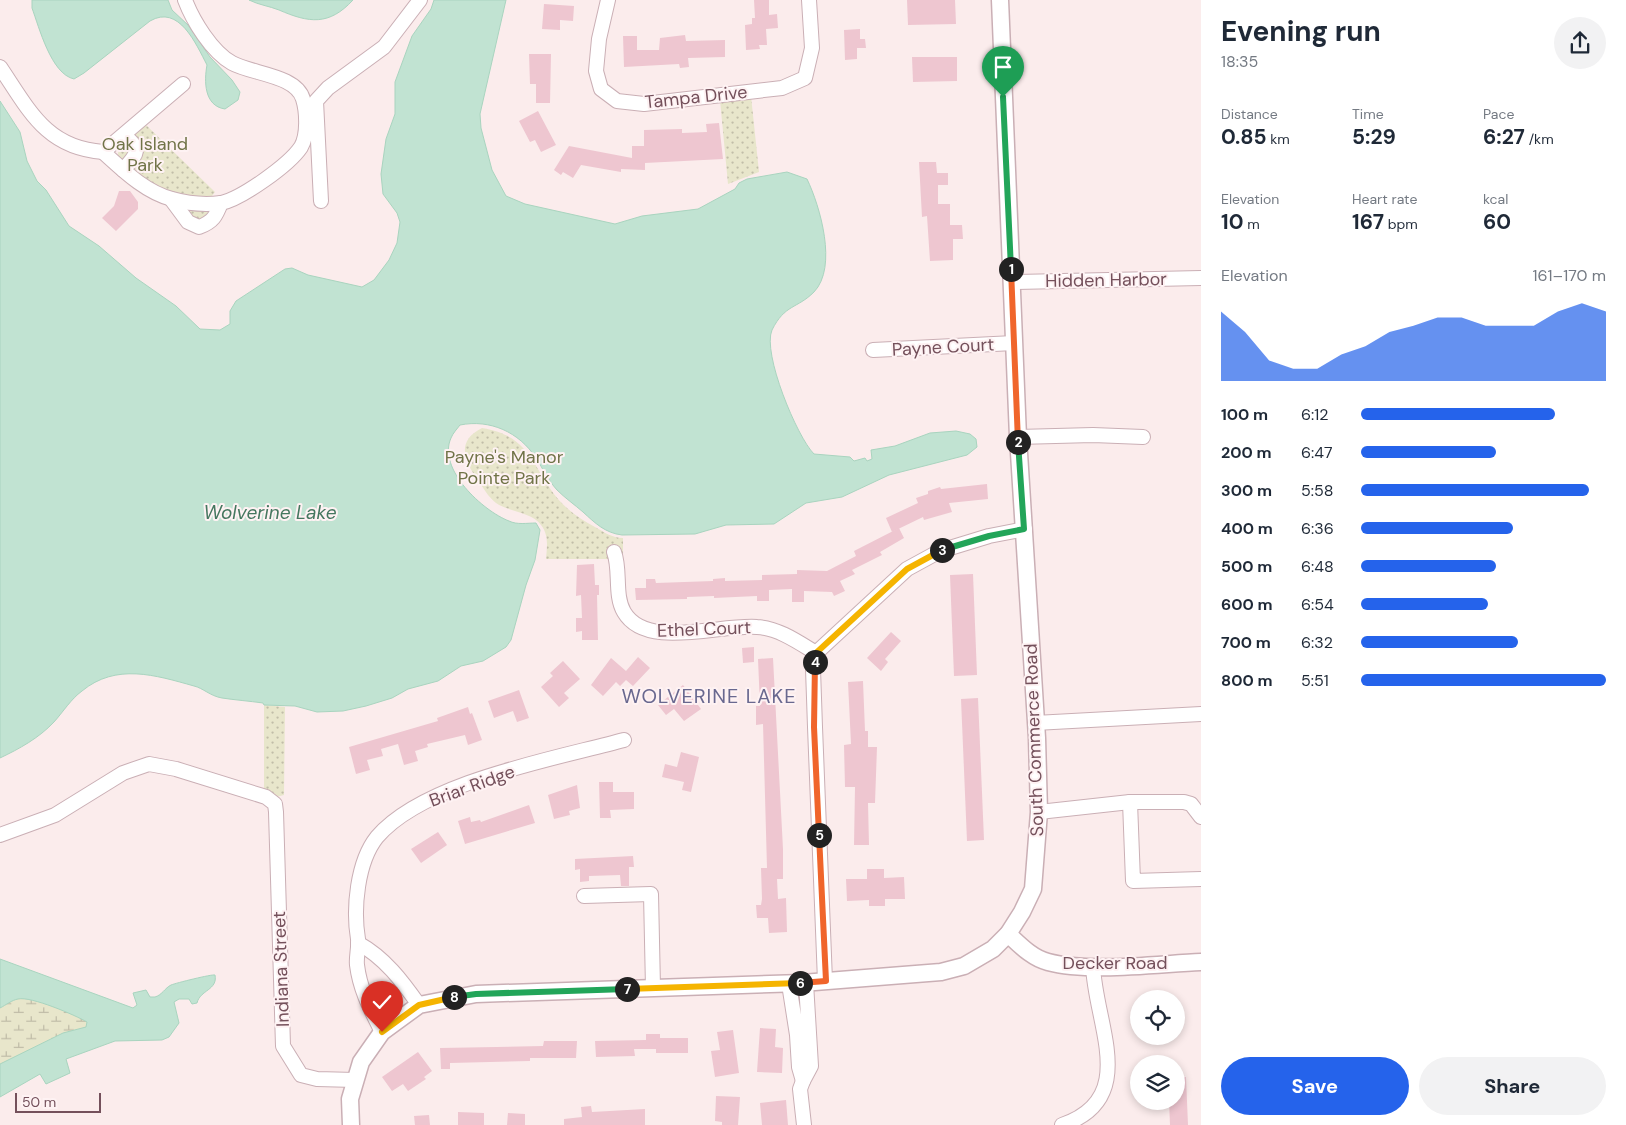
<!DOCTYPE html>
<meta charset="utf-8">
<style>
:root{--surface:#fff;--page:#f2f2f3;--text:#1f2937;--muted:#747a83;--accent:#2563eb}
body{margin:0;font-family:"DM Sans",sans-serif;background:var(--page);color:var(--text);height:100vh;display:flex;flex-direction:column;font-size:19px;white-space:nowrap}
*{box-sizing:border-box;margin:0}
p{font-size:16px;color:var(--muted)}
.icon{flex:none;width:28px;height:28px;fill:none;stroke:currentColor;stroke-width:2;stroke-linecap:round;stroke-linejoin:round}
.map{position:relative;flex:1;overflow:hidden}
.side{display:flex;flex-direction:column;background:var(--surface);width:425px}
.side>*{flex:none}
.tools{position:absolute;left:1130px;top:990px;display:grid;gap:10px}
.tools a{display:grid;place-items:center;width:55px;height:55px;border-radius:50%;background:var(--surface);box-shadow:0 2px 8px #0003;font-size:25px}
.scale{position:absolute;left:15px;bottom:12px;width:86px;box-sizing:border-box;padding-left:5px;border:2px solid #74505b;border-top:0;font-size:14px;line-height:18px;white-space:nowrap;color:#74505b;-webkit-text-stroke:4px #fef2f3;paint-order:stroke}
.pin{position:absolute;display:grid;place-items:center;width:42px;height:42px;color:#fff;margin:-51px -21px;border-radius:50% 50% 50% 0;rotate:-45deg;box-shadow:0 0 5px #0007}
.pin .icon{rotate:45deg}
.km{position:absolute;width:25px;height:25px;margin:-12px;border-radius:50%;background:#222;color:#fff;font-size:14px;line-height:25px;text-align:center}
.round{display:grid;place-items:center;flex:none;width:52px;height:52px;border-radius:26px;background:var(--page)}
.summary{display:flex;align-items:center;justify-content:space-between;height:85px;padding:0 20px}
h1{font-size:28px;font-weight:700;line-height:38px}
.stats{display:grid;grid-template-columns:repeat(3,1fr);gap:8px;height:85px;padding:5px 20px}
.stats div{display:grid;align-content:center}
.stats b{font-size:21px;font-weight:700}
.stats small{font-size:14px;font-weight:400}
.stats p{font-size:14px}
.chart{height:140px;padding:10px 20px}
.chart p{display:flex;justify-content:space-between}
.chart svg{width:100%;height:90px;margin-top:5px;fill:var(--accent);opacity:.7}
.action{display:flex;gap:10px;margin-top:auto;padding:10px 20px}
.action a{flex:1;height:58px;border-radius:30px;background:var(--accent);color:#fff;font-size:20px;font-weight:700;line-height:58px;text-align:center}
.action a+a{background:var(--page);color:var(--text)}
ul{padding:0 20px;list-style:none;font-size:16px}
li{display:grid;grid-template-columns:80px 60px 1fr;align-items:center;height:38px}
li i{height:12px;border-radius:6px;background:var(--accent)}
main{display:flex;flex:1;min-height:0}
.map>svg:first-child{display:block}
.grass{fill:url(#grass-dots)}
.wetland{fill:url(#wetland-marsh)}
.water{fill:#c1e3d2;stroke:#a9d4bf}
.building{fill:#eec6d0}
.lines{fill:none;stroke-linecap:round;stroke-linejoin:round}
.minor-casing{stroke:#caafb5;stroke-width:16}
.tertiary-casing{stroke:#caafb5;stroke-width:19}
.minor{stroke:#fff;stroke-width:14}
.tertiary{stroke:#fff;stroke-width:16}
.split-1-casing{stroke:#fff;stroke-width:10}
.split-2-casing{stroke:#fff;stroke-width:10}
.split-3-casing{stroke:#fff;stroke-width:10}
.split-4-casing{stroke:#fff;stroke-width:10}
.split-5-casing{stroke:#fff;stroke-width:10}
.split-6-casing{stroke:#fff;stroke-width:10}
.split-7-casing{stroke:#fff;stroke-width:10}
.split-8-casing{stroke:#fff;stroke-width:10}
.split-9-casing{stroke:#fff;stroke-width:10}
.split-1{stroke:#22a559;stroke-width:6}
.split-2{stroke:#f0652b;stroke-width:6}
.split-3{stroke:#22a559;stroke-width:6}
.split-4{stroke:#f5b400;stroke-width:6}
.split-5{stroke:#f0652b;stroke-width:6}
.split-6{stroke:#f0652b;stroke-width:6}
.split-7{stroke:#f5b400;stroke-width:6}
.split-8{stroke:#22a559;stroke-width:6}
.split-9{stroke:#f5b400;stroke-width:6}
.labels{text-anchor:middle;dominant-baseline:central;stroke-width:4;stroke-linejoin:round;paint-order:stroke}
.street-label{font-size:18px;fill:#74505b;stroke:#fef2f3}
.park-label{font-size:18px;fill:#707347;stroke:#fef2f3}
.water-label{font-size:19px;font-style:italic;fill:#45775f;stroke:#fef2f3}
.quarter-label{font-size:20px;letter-spacing:1px;fill:#69688f;stroke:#fef2f3}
</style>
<main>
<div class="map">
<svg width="1201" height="1125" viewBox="0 0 1201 1125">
<defs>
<pattern id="grass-dots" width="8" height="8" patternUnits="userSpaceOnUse" patternTransform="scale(1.25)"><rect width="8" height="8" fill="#e8e6cb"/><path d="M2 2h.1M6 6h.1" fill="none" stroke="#c1bda8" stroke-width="1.8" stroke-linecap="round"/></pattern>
<pattern id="wetland-marsh" width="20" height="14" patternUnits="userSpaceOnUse" patternTransform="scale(1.25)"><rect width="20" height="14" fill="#e8e6cb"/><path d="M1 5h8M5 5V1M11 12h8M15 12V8" fill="none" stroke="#c1bda8"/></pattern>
</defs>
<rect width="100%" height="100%" fill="#fbecec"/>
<!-- grass -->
<g class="grass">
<path d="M 751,96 L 759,172 L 728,184 L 720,100 Z"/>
<path d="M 146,125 L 215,192 L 212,196 L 214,198 L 214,212 L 198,222 L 117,160 L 119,148 Z"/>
<path d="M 482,428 C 531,436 531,466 558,499 C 567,510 582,520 595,527 C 604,532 612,538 623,538 L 623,559 L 546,559 C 547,547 549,535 541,525 C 532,512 509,512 496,503 C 488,497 483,487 477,479 C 464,460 456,441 482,428 Z"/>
<path d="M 264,705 L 285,707 L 284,795 L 276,797 L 264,791 Z"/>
</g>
<!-- wetland -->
<path class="wetland" d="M 0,979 L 87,1008 L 96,1032 L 0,1070 Z"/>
<!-- water -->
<g class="water">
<path d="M 32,0 L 168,0 L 172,10 L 188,25 L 210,57 L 232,80 L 240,92 L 238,100 L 225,109 C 204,106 204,81 207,65 C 196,44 179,4 150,21 L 84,73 L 74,79 C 51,74 39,27 32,8 Z"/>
<path d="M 249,0 L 353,0 C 329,26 309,23 279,10 C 269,6 259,5 249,0 Z"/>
<path d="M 434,0 L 506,0 L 480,114 L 481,128 L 492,170 L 506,196 L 525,204 L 615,224 L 642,216 L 698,209 L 735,189 L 739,183 L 747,179 L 787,172 L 807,179 C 820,206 838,267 814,292 C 797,309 785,304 772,330 C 762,353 797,437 814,454 L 850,457 L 854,461 L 865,458 L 867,461 L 872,459 L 871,450 L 895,446 L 930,433 L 956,431 L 970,434 L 976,439 L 977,447 L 967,455 L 889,475 L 842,497 L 806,503 L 774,524 L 726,525 L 695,534 L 622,535 C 605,533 595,523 583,512 C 575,505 565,498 557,490 C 548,480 543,469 536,458 C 519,432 490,419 460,425 C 457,429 453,433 451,438 C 437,469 483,511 509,521 C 517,525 527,523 536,523 L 540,530 L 535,560 L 526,585 L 511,640 L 506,647 L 483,661 L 461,666 L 438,681 L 408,689 L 392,698 L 366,706 L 343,711 L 317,712 L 295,706 L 264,705 L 263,703 C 249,701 235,700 222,698 C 210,696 203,688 194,686 C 155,675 116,663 82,691 C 71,699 63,712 54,722 C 39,738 19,749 0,758 L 0,101 L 20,132 L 27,161 L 37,181 L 46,190 L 69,226 L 99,246 L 136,278 L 176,306 L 200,329 L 220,330 L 230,324 L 230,311 L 236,301 L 285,269 L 292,268 L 308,275 L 362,287 L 374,280 L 389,260 L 397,243 L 400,222 L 397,213 L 383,194 L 381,174 L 386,139 L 395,114 L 395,82 L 412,36 L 431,9 Z"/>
<path d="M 0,959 L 133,1008 L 137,1005 L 133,993 L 146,990 L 150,997 L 155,997 C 162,995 165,988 171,985 C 176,983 212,974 215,975 C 218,990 200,990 197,1003 L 192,1004 L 189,999 L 179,999 L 174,1002 L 179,1023 L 169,1037 L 162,1040 L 115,1041 L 66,1059 L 70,1073 L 46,1084 L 40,1074 L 0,1097 L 0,1064 L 63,1033 L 86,1027 L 87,1022 C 75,1015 31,996 18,999 C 12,1000 6,1005 0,1008 Z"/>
</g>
<!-- building -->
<g class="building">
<path d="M 754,0 L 769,0 L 769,15 L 777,14 L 778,28 L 766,29 L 767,45 L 759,45 L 760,49 L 746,50 L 745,25 L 752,24 L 752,18 L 755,18 Z"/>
<path d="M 907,0 L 955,0 L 956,24 L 908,25 Z"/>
<path d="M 544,4 L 574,6 L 573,21 L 560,20 L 560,30 L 542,29 Z"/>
<path d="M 860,29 L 860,39 L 865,39 L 866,48 L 857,48 L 857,59 L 845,60 L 844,30 Z"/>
<path d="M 685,35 L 686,41 L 725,40 L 725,57 L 688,58 L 689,67 L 680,68 L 679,64 L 624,67 L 623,36 L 637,36 L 637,50 L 659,50 L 660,38 Z"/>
<path d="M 529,54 L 551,54 L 550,103 L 536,103 L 536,84 L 530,84 Z"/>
<path d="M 912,57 L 957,57 L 957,81 L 913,82 Z"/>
<path d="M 538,111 L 556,145 L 541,152 L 535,140 L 530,142 L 519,121 Z"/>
<path d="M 719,123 L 723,159 L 645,163 L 645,170 L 621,169 L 621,172 L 581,165 L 573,178 L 563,172 L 561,175 L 554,170 L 569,146 L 632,158 L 632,146 L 644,146 L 644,130 L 682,129 L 682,133 L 707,132 L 706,124 Z"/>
<path d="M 919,162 L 936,162 L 937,173 L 948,173 L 948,185 L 938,185 L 938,204 L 950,204 L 950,225 L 962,225 L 963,239 L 953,239 L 953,260 L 930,261 L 927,216 L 922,217 Z"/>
<path d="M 119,191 L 130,191 L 138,202 L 138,209 L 116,231 L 102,218 L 114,206 Z"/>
<path d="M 987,484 L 988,499 L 949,503 L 952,512 L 924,520 L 923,517 L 892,532 L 886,518 L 918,503 L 916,498 L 928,494 L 928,491 L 940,487 L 941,489 Z"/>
<path d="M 899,528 L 904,538 L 880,552 L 882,555 L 852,570 L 855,574 L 840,581 L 845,591 L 834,596 L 832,592 L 804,591 L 804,602 L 792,602 L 792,589 L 769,590 L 769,601 L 757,601 L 757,596 L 714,598 L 714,596 L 687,597 L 687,599 L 636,600 L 635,588 L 646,588 L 646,579 L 655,579 L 656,583 L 713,581 L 713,579 L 725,578 L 725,581 L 762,580 L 762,575 L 797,574 L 797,570 L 827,571 L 856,556 L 854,551 Z"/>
<path d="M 594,564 L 595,585 L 599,585 L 599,595 L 597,595 L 598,640 L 582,640 L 582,631 L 576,632 L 576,618 L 582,618 L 581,595 L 576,596 L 577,565 Z"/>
<path d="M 973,574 L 977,675 L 954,676 L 950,575 Z"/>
<path d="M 891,632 L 901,641 L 885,659 L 888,662 L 881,671 L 867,658 Z"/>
<path d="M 754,647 L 754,662 L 743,663 L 742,648 Z"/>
<path d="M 638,657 L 650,668 L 633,686 L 626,680 L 620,686 L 616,682 L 603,696 L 591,685 L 611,658 L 626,671 Z"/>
<path d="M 773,658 L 783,849 L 783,879 L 777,879 L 778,899 L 786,898 L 787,932 L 769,933 L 768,918 L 757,918 L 756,905 L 761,905 L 762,899 L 761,868 L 767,868 L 763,724 L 756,725 L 756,706 L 760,706 L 758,659 Z"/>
<path d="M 563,661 L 580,679 L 564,693 L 569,698 L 559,707 L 541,687 L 553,676 L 550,673 Z"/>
<path d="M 863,681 L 865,731 L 868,731 L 868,747 L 877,747 L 875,803 L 868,803 L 869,845 L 854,845 L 855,787 L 845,787 L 844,745 L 851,744 L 848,682 Z"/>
<path d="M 683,685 L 701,709 L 684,721 L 674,709 L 666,715 L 658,705 Z"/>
<path d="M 519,690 L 529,718 L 517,722 L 513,711 L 494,718 L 488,701 Z"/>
<path d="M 978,698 L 984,840 L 967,841 L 961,699 Z"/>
<path d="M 468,707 L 470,714 L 472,713 L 482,740 L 468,745 L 465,735 L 427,744 L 428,747 L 415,751 L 418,761 L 404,765 L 398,744 L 381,749 L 383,756 L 367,760 L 370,770 L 356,774 L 349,747 L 438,721 L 437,718 Z"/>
<path d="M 681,752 L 699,757 L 691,792 L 682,790 L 684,782 L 662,777 L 665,764 L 677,767 Z"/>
<path d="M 599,782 L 613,782 L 613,792 L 634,792 L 634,809 L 610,810 L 611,818 L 600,818 Z"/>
<path d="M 577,785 L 580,808 L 569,811 L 570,815 L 554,819 L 548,795 Z"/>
<path d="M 529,805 L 535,823 L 465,844 L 458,821 L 470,817 L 471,822 L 480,820 L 481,822 Z"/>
<path d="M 438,832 L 447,845 L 421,863 L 411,849 Z"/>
<path d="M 633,856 L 634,867 L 629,867 L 629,886 L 621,886 L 620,875 L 589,876 L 589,881 L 580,882 L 580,869 L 575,870 L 575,859 Z"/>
<path d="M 867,869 L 884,869 L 884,878 L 904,877 L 905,899 L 885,899 L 885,906 L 869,906 L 869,900 L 847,901 L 846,879 L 867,879 Z"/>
<path d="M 760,1028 L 776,1029 L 775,1047 L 783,1048 L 782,1073 L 757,1072 Z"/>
<path d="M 733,1030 L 739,1073 L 715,1077 L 711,1051 L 720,1050 L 717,1032 Z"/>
<path d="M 646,1034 L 660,1034 L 660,1038 L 688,1038 L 688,1053 L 656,1053 L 656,1049 L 634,1049 L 635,1056 L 596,1057 L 595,1041 L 646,1040 Z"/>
<path d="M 544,1041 L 577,1041 L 576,1058 L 530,1058 L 530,1061 L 450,1063 L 450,1069 L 441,1069 L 440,1048 L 543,1046 Z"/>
<path d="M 418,1052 L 432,1071 L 424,1077 L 426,1079 L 408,1091 L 403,1084 L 392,1091 L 382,1077 Z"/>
<path d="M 1186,1077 L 1188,1125 L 1170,1125 L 1169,1101 L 1176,1101 L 1176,1078 Z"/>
<path d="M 716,1096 L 740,1097 L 738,1125 L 722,1125 L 722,1122 L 715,1121 Z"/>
<path d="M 786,1100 L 788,1125 L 762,1125 L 760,1103 Z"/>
<path d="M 591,1106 L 592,1112 L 645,1109 L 645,1125 L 564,1125 L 564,1119 L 582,1117 L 581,1107 Z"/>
<path d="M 458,1112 L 484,1113 L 484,1125 L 458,1125 Z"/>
<path d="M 508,1113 L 525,1114 L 525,1125 L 507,1125 Z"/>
<path d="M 429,1115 L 430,1125 L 415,1125 L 414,1116 Z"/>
</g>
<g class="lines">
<!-- minor casing -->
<g class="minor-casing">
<g id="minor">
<path d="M 608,0 L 599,39 L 596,71 L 601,89 L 617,101 L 644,104 L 782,88 L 805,78 L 812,48 L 809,0"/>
<path d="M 0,67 C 29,110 46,148 103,152 L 183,84"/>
<path d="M 103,152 C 123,170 145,192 172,199 C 186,203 205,205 221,203 C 241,199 289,165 301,147 C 308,135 307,112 303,99 C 296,75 252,74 232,63 C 212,52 193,21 185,0"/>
<path d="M 123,170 C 136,155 143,150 125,136"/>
<path d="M 171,199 L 188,222 L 199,227 C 213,222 216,216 221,203"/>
<path d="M 321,201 L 316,101 L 328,88 L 384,47 L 420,0"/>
<path d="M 1011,282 L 1201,278"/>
<path d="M 873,350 L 1014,343"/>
<path d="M 1018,437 L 1093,435 L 1143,437"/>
<path d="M 614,552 C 621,570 614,595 624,612 C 646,650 719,624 757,627 C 778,628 798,642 816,653"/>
<path d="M 1035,723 L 1201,714"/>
<path d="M 1130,802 L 1133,881 L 1201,879"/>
<path d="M 1039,812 L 1130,802 L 1184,802 L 1191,804 L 1201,817"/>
<path d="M 0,835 L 55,815 L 123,773 L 149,764 L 176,769 L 266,797 L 275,804 L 276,812 L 283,1046 L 301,1075 L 317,1079 L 355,1080"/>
<path d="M 584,896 L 651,894 L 653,988"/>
<path d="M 358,943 C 385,958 402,981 419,1005"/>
<path d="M 825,981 L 815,727 L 813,669 L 816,653 L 907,569 L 940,551 L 989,536 L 1025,529"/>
<path d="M 789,984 L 797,1035 L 799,1067 L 803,1081 L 811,1066 L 806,983"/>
<path d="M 382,1032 C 371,1010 360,990 357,965 C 356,957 359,948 358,939 C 353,909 357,862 377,837 C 424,782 554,759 624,740"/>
<path d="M 803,1081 L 800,1089 L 804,1125"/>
<path d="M 1062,1125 C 1140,1099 1095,1024 1093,966"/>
</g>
</g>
<!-- tertiary casing -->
<g class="tertiary-casing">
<g id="tertiary">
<path d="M 1008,934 C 1020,945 1032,958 1048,962 C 1089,973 1157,964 1201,962"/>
<path d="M 351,1125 L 350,1099 L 361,1062 L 382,1032 L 419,1005 L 476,994 L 802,983 L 941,972 L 964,966 L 993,949 L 1008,934 L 1022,912 L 1033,889 L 1039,812 L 1037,738 L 1018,437 L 1000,0"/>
</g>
</g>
<!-- minor -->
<use href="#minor" class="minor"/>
<!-- tertiary -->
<use href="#tertiary" class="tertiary"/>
</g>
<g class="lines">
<!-- split-1 casing -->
<g class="split-1-casing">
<path id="split-1" d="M 1003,97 L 1011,269"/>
</g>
<!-- split-2 casing -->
<g class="split-2-casing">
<path id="split-2" d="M 1011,269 L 1018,442"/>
</g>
<!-- split-3 casing -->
<g class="split-3-casing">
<path id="split-3" d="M 942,550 L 989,536 L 1024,529 L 1018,442"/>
</g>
<!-- split-4 casing -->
<g class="split-4-casing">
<path id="split-4" d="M 815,662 L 816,653 L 907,569 L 942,550"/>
</g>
<!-- split-5 casing -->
<g class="split-5-casing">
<path id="split-5" d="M 815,662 L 814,727 L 819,835"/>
</g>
<!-- split-6 casing -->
<g class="split-6-casing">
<path id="split-6" d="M 800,983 L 826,981 L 819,835"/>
</g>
<!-- split-7 casing -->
<g class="split-7-casing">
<path id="split-7" d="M 627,989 L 800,983"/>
</g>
<!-- split-8 casing -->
<g class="split-8-casing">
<path id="split-8" d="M 454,997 L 476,994 L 627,989"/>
</g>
<!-- split-9 casing -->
<g class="split-9-casing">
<path id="split-9" d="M 382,1032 L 419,1005 L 454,997"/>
</g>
<!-- split-1 -->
<use href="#split-1" class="split-1"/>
<!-- split-2 -->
<use href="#split-2" class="split-2"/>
<!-- split-3 -->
<use href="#split-3" class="split-3"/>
<!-- split-4 -->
<use href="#split-4" class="split-4"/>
<!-- split-5 -->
<use href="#split-5" class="split-5"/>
<!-- split-6 -->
<use href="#split-6" class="split-6"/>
<!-- split-7 -->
<use href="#split-7" class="split-7"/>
<!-- split-8 -->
<use href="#split-8" class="split-8"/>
<!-- split-9 -->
<use href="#split-9" class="split-9"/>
</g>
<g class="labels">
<!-- street labels -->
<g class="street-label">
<text transform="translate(696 97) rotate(-6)">Tampa Drive</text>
<text transform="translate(1106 280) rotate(-1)">Hidden Harbor</text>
<text transform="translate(943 347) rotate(-3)">Payne Court</text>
<text transform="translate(704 629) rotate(-2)">Ethel Court</text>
<text transform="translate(1034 740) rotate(-92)">South Commerce Road</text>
<text transform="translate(472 786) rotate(-20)">Briar Ridge</text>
<text x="1115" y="963">Decker Road</text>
<text transform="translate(281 969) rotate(-92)">Indiana Street</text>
</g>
<!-- park labels -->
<g class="park-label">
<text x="145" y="144">Oak Island<tspan x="145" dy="21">Park</tspan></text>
<text x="504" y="457">Payne's Manor<tspan x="504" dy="21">Pointe Park</tspan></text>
</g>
<!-- water labels -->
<g class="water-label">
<text x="270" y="512">Wolverine Lake</text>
</g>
<!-- quarter labels -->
<g class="quarter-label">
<text x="709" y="696">WOLVERINE LAKE</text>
</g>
</g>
</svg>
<div class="tools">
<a><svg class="icon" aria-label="locate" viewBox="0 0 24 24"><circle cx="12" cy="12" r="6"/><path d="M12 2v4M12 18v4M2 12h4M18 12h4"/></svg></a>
<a><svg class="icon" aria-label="layers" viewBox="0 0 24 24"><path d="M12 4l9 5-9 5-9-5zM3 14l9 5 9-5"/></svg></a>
</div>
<div class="scale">50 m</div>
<div class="pin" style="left:1003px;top:97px;background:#1e9e55"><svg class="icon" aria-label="arrive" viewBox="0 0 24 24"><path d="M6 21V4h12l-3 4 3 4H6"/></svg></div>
<div class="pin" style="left:382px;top:1032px;background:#d93025"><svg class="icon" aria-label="check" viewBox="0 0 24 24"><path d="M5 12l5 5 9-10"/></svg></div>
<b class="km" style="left:1011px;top:269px">1</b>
<b class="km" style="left:1018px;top:442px">2</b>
<b class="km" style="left:942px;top:550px">3</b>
<b class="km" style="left:815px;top:662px">4</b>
<b class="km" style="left:819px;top:835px">5</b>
<b class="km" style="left:800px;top:983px">6</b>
<b class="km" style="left:627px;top:989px">7</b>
<b class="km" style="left:454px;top:997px">8</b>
</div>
<section class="side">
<div class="summary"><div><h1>Evening run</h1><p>18:35</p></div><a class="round"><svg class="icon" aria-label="share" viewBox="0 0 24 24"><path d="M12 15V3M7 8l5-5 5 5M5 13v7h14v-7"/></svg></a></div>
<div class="stats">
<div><p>Distance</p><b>0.85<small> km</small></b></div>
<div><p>Time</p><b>5:29</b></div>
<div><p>Pace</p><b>6:27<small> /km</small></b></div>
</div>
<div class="stats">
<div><p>Elevation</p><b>10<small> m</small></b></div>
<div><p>Heart rate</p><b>167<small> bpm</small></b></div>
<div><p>kcal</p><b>60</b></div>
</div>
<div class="chart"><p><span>Elevation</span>161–170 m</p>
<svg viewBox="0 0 160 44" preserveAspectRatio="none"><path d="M0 44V10L10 20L20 34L30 38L40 38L50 31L60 27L70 20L80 17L90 13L100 13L110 17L120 17L130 17L140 10L150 6L160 10V44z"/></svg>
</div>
<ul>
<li><b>100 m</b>6:12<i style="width:79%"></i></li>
<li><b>200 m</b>6:47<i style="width:55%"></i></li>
<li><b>300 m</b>5:58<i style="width:93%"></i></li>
<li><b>400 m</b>6:36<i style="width:62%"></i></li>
<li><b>500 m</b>6:48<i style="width:55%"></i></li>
<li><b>600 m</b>6:54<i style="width:52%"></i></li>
<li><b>700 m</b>6:32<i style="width:64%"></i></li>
<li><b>800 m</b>5:51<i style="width:100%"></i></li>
</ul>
<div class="action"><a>Save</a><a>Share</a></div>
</section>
</main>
